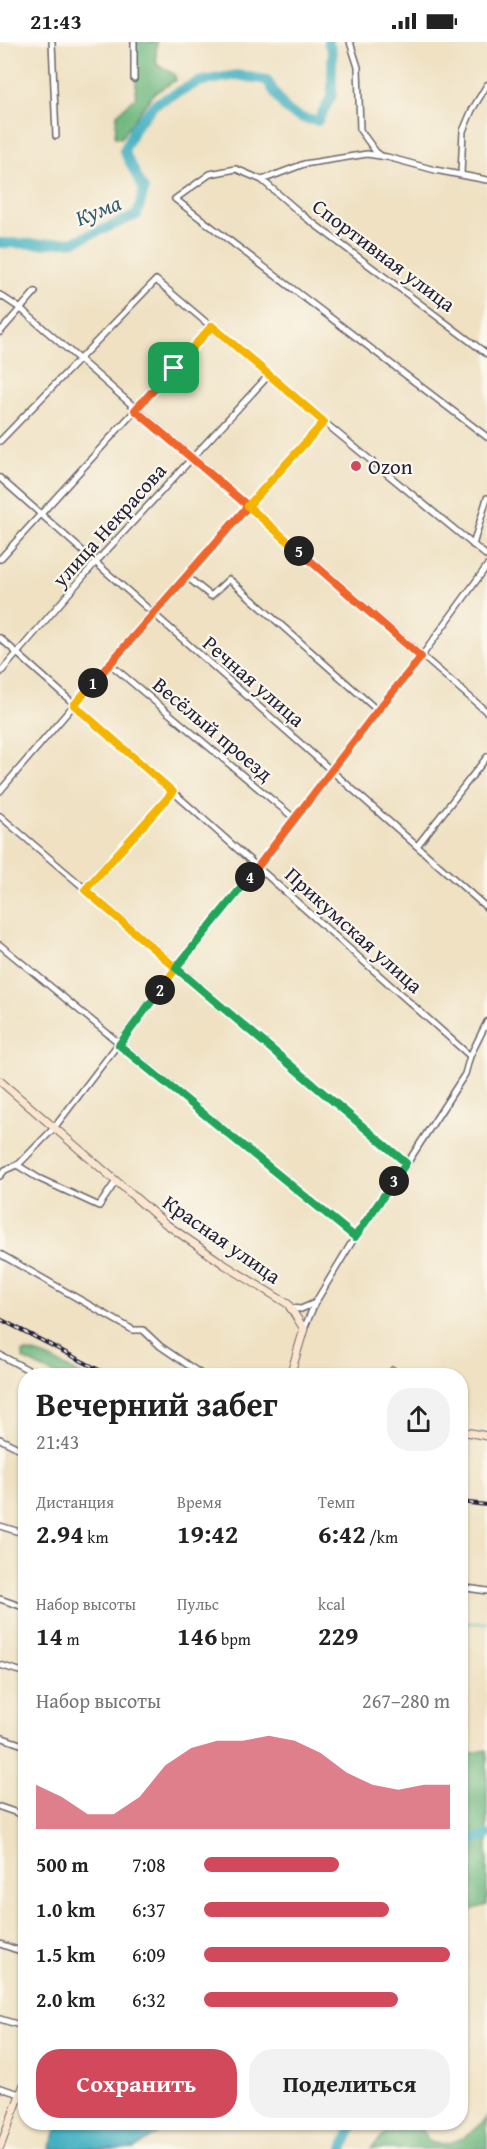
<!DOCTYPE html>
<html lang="ru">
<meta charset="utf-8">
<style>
:root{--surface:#fff;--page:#f2f2f2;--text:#222;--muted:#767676;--accent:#d1495b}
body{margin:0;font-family:"Gentium Book Plus",serif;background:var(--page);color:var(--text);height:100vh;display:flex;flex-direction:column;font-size:22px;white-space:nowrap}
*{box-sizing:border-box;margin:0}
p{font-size:20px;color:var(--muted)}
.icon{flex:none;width:33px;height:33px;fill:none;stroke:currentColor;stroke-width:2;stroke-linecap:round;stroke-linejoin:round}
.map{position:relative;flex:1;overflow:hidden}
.details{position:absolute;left:18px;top:1326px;width:450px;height:762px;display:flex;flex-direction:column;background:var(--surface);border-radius:24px;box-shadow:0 2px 4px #0004}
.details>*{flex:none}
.pin{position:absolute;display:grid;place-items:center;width:51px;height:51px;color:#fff;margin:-26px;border-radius:12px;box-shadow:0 3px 9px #0006}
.km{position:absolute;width:30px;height:30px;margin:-15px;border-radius:50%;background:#222;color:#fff;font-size:16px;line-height:30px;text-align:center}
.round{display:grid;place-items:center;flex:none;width:63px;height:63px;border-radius:24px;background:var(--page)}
.summary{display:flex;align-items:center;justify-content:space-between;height:102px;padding:0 18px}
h1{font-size:33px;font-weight:800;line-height:45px}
.metrics{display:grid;grid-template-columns:repeat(3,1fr);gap:9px;height:102px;padding:6px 18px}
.metrics div{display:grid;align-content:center}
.metrics b{font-size:26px;font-weight:800}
.metrics small{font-size:16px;font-weight:400}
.metrics p{font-size:16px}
.chart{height:168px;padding:12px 18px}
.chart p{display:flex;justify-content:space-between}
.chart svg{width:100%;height:108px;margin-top:6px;fill:var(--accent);opacity:.7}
.action{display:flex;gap:12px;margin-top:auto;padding:12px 18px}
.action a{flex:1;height:69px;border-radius:24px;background:var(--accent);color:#fff;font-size:24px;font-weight:800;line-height:69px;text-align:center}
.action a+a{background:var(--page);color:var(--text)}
ul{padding:0 18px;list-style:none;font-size:20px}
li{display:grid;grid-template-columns:96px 72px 1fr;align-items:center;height:45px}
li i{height:15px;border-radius:8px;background:var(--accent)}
.status{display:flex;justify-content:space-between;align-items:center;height:42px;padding:0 30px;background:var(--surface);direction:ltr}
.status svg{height:16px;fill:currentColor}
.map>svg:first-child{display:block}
.forest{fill:#70b87f;stroke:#496d5d;stroke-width:1.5}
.water{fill:#43b0c1;stroke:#32697e;stroke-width:1.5}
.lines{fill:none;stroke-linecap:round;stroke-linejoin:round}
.stream{stroke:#43b0c1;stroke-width:1.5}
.river{stroke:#43b0c1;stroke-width:10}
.street-casing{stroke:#6a656a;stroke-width:8}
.secondary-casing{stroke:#6a656a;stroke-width:9}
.street{stroke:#fff;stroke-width:5}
.secondary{stroke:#fbe5cf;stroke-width:7}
.rail-casing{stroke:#22223b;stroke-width:4}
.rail{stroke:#fbf7ec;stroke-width:1.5;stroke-dasharray:4.5;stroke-linecap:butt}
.split-1-casing{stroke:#fff;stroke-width:12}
.split-2-casing{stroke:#fff;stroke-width:12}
.split-3-casing{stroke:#fff;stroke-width:12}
.split-4-casing{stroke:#fff;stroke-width:12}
.split-5-casing{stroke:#fff;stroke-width:12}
.split-6-casing{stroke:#fff;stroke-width:12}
.split-1{stroke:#f0652b;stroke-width:8}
.split-2{stroke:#f5b400;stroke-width:8}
.split-3{stroke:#22a559;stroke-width:8}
.split-4{stroke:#22a559;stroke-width:8}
.split-5{stroke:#f0652b;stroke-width:8}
.split-6{stroke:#f5b400;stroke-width:8}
.poi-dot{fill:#d1495b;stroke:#fbf7ec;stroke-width:2}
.labels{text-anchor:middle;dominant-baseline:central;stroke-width:4.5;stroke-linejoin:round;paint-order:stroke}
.street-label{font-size:21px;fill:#22223b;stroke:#fbf7ec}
.poi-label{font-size:21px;fill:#22223b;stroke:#fbf7ec;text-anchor:start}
.water-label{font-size:22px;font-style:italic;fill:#2f5b71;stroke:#fbf7ec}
</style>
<div class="status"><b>21:43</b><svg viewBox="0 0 49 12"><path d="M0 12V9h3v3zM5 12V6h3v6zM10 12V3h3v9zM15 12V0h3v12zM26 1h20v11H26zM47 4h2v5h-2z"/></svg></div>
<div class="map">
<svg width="487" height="2107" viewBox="0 0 487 2107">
<rect width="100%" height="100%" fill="#fbf7ec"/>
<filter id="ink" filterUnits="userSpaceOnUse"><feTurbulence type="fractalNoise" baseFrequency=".0167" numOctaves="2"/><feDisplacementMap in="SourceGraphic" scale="12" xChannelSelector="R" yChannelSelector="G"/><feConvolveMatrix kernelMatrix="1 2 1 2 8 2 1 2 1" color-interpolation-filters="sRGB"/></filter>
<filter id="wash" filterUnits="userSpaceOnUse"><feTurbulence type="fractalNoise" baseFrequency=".008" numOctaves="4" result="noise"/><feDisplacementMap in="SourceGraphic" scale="24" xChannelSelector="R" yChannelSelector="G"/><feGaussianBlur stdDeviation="1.35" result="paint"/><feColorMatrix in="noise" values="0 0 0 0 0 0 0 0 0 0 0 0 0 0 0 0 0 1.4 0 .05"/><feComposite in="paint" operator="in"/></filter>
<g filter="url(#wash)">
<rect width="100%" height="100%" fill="#efe1c2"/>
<!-- forest -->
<g class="forest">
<path d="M 136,0 L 157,0 L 156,12 L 157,23 L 174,32 L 176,38 L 153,52 L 121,96 L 115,95 L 117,72 L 136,55 Z"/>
<path d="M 23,1310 C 42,1309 64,1325 81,1333 L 56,1333 L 23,1317 Z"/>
<path d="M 487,1708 L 487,1863 L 461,1871 L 461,1721 L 469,1712 Z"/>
<path d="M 487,2075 L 487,2107 L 371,2107 L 394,2081 L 423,2081 L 421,2088 C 424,2091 427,2097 430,2100 C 450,2107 476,2091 487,2075 Z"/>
</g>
<!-- water -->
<path class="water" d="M 156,2080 L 157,2092 L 134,2107 L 49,2107 L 59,2081 Z"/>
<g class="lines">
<!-- stream -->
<path class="stream" d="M 460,1581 L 487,1581"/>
<!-- river -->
<g class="river">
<path d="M 0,201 L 39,202 L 75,199 L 137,173 L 144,148 L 124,109 L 135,85 L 155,62 L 198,40 L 237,33 L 267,38 C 283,64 285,75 318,79 L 332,53 L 332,10 L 328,0"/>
<path d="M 460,1803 L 487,1793"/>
<path d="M 343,2107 L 354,2080"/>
</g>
</g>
</g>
<g filter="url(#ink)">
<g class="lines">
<!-- street casing -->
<g class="street-casing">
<g id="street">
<path d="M 52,0 L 56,94"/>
<path d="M 134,0 L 134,37"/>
<path d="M 350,0 L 358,25 L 360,88 L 376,110 L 380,113"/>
<path d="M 461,132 L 463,89 L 472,68 L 487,43"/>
<path d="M 262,138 L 305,175 L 487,312"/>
<path d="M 487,138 L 435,128 L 387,115 L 367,112 L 304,122 L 262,138 L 236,127 L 210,132 L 175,157 L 487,395"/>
<path d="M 0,253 L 21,267 L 487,670"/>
<path d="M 0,290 L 35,250"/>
<path d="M 0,399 L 156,238 L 324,380 L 487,514"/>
<path d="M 0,436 L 487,866"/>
<path d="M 473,503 L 487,456"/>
<path d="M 0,517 L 212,284"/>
<path d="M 187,535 L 211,554 L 229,537 L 377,668"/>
<path d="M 0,596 L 470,1014"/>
<path d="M 110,622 L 295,777"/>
<path d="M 0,631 L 95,521 L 269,333"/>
<path d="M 0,749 L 153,571 L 324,380"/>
<path d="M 0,774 L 406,1121"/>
<path d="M 417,804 L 487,715"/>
<path d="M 85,848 L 173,750"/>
<path d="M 0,903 L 355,1195"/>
<path d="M 17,1123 L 38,1136 L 99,1164 L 116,1139"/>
<path d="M 0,1134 L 5,1128 L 19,1122 L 54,1086 L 176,926 L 259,825 L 377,668 L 421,615 L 487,524"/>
<path d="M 0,1212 L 133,1288 L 143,1288 L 160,1304 L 204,1334"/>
<path d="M 290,1266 L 301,1267 L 315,1261"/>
<path d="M 304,1287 L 315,1261 L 355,1195 L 408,1120 L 465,1032 L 470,1014 L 487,980"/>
<path d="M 0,1313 L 40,1334"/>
<path d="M 389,1334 L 393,1328"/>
<path d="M 0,1397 L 26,1410"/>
<path d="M 0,1484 L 26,1492"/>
<path d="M 460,1545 L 487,1549"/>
<path d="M 0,1557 L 26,1566"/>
<path d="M 0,1623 L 26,1631"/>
<path d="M 0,1695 L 26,1704"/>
<path d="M 0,1765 L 26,1774"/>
<path d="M 0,1902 L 26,1911"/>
<path d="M 0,1977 L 26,1985"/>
<path d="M 0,2046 L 20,2052"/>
</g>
</g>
<!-- secondary casing -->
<g class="secondary-casing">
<g id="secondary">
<path d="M 0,1039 L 166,1182 L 225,1223 L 288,1262 L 304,1287 L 290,1334"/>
<path d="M 460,1389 L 487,1394"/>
<path d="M 0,2105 L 26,2037"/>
</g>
</g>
<!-- street -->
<use href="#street" class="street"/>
<!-- secondary -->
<use href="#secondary" class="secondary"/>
<!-- rail casing -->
<g class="rail-casing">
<g id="rail">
<path d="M 0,1277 L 111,1334"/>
<path d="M 460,1460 L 487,1463"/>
</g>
</g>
<!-- rail -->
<use href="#rail" class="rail"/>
</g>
</g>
<g class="lines" filter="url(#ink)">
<!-- split-1 casing -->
<g class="split-1-casing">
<path id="split-1" d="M 93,641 L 248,464 L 135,368 L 174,326"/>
</g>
<!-- split-2 casing -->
<g class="split-2-casing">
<path id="split-2" d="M 93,641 L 74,663 L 173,750 L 85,848 L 176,926 L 160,948"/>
</g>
<!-- split-3 casing -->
<g class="split-3-casing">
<path id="split-3" d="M 160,948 L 119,1003 L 355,1195 L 394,1139"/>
</g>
<!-- split-4 casing -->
<g class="split-4-casing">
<path id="split-4" d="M 250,835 L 176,926 L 406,1121 L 394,1139"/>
</g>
<!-- split-5 casing -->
<g class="split-5-casing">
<path id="split-5" d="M 250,835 L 378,668 L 421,615 L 299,509"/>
</g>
<!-- split-6 casing -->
<g class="split-6-casing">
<path id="split-6" d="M 174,326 L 212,284 L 324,380 L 248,464 L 299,509"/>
</g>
<!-- split-1 -->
<use href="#split-1" class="split-1"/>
<!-- split-2 -->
<use href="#split-2" class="split-2"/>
<!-- split-3 -->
<use href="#split-3" class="split-3"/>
<!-- split-4 -->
<use href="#split-4" class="split-4"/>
<!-- split-5 -->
<use href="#split-5" class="split-5"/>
<!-- split-6 -->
<use href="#split-6" class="split-6"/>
</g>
<!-- markers -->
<circle class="poi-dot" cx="356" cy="424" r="6"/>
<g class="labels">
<!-- street labels -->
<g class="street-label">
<text transform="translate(384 213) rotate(37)">Спортивная улица</text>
<text transform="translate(109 483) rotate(-48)">улица Некрасова</text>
<text transform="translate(254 639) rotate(41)">Речная улица</text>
<text transform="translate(213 687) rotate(40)">Весёлый проезд</text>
<text transform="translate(354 888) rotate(42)">Прикумская улица</text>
<text transform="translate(222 1197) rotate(35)">Красная улица</text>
</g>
<!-- poi labels -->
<g class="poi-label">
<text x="368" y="424">Ozon</text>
</g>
<!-- water labels -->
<g class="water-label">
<text transform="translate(98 168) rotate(-22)">Кума</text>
</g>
</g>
</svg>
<div class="pin" style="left:174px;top:326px;background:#1e9e55"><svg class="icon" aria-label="arrive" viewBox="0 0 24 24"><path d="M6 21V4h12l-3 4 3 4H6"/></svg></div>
<b class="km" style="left:93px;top:641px">1</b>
<b class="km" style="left:160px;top:948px">2</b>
<b class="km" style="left:394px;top:1139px">3</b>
<b class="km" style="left:250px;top:835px">4</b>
<b class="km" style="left:299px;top:509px">5</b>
<section class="details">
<div class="summary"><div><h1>Вечерний забег</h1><p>21:43</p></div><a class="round"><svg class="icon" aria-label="share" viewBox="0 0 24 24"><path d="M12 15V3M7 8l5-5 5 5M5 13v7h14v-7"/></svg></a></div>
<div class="metrics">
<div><p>Дистанция</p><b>2.94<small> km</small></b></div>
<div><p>Время</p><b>19:42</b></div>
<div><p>Темп</p><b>6:42<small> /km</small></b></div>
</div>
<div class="metrics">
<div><p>Набор высоты</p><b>14<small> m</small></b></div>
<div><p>Пульс</p><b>146<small> bpm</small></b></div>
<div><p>kcal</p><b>229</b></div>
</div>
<div class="chart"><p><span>Набор высоты</span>267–280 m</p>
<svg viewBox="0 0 160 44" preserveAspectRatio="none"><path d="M0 44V26L10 31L20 38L30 38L40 31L50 18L60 11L70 8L80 8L90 6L100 8L110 13L120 21L130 26L140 28L150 26L160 26V44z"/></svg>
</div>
<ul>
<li><b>500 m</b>7:08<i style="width:55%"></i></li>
<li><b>1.0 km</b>6:37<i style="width:75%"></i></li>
<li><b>1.5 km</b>6:09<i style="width:100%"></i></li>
<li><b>2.0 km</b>6:32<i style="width:79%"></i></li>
</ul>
<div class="action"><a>Сохранить</a><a>Поделиться</a></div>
</section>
</div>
